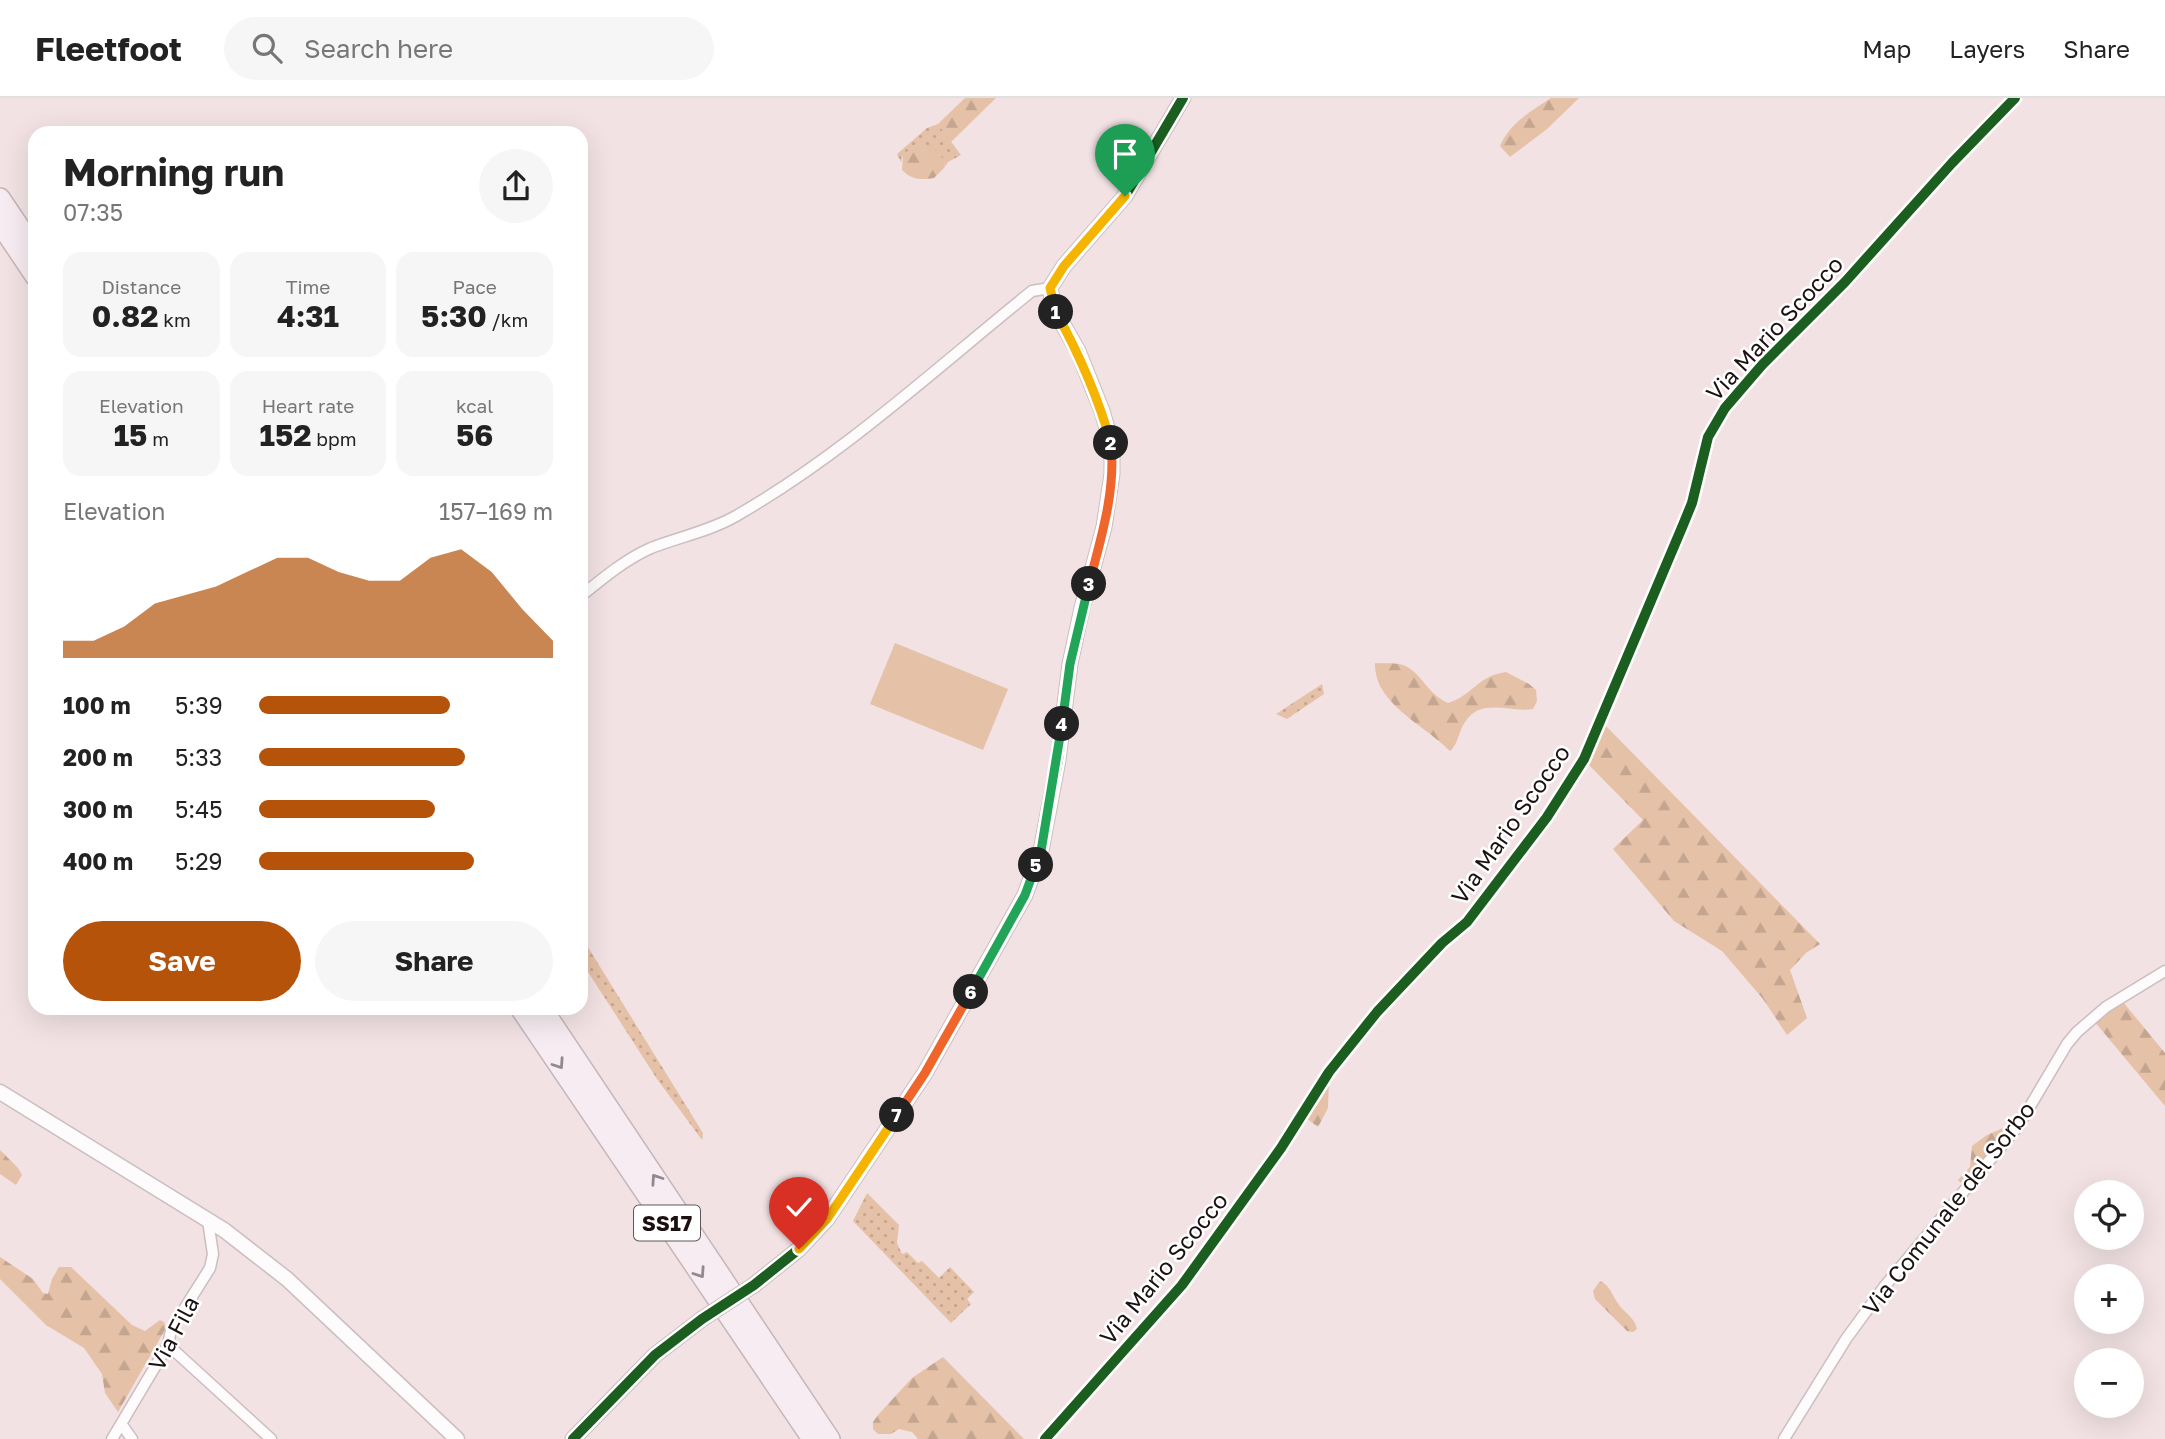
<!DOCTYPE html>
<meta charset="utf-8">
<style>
:root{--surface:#fff;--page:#f6f6f6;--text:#222;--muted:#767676;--line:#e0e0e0;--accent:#b45309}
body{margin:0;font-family:"Golos Text",sans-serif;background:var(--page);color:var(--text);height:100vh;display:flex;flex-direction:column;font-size:26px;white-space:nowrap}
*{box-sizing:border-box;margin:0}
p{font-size:23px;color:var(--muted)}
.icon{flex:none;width:38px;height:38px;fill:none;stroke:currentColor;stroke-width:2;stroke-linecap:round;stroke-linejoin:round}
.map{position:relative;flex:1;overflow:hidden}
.side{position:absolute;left:28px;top:28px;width:560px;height:889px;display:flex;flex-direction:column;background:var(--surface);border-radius:21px;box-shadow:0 7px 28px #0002}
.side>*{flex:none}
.buttons{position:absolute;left:2074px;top:1082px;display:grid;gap:14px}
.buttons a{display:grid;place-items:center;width:70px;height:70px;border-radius:50%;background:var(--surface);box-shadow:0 7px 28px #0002;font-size:35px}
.pin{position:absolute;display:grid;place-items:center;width:60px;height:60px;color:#fff;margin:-72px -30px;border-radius:50% 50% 50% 0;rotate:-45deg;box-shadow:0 0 7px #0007}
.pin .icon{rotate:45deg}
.km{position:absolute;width:35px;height:35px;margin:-18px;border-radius:50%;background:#222;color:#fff;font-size:19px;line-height:35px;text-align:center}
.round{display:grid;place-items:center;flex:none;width:74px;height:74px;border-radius:37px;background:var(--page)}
.head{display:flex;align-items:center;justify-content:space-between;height:119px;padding:0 35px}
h1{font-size:38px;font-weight:700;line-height:52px}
.metrics{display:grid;grid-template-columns:repeat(3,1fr);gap:10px;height:119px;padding:7px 35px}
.metrics div{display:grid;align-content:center;border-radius:18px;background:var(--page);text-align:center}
.metrics b{font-size:30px;font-weight:700}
.metrics small{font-size:19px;font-weight:400}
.metrics p{font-size:19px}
.chart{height:196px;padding:14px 35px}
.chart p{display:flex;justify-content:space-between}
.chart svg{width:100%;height:126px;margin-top:7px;fill:var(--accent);opacity:.7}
.primary-button{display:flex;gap:14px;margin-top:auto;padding:14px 35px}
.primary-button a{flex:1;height:80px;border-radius:42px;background:var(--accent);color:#fff;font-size:28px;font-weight:700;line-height:80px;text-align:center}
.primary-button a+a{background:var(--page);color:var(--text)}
ul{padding:0 35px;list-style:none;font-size:23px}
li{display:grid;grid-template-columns:112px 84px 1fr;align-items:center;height:52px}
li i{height:18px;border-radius:9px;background:var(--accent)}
header{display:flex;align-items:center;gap:42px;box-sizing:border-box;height:98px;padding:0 35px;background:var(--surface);border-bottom:2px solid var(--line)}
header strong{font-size:33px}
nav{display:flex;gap:38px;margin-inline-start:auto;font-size:24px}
.search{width:490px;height:63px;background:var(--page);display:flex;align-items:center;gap:18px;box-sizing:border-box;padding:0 24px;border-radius:38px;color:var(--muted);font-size:26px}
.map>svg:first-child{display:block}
.grass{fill:url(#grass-dots)}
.forest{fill:url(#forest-firs)}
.park{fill:#e5c1a7}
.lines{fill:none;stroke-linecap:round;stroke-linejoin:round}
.street-casing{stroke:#cbbec0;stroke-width:13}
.secondary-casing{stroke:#cbbec0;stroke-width:17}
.highway-casing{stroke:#c5b6bb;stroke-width:22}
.street{stroke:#fdfbfb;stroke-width:10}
.secondary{stroke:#fdfbfb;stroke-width:14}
.highway{stroke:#f6ecf1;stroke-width:19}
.secondary-bridge-casing{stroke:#cbbec0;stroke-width:17;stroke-linecap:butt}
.secondary-bridge{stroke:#fdfbfb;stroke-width:14}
.cycleway-casing{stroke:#fff;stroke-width:15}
.cycleway{stroke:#1b5e20;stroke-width:10}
.oneway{stroke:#93898d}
.split-1-casing{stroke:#fff;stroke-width:14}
.split-2-casing{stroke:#fff;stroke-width:14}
.split-3-casing{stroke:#fff;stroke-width:14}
.split-4-casing{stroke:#fff;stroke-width:14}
.split-5-casing{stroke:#fff;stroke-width:14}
.split-6-casing{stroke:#fff;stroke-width:14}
.split-7-casing{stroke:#fff;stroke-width:14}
.split-8-casing{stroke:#fff;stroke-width:14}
.split-1{stroke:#f5b400;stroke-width:9}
.split-2{stroke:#f5b400;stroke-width:9}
.split-3{stroke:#f0652b;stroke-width:9}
.split-4{stroke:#22a559;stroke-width:9}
.split-5{stroke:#22a559;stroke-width:9}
.split-6{stroke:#22a559;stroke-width:9}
.split-7{stroke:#f0652b;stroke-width:9}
.split-8{stroke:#f5b400;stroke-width:9}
.labels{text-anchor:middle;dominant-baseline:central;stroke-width:5;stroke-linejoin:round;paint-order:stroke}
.shield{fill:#fff;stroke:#5f5859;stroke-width:2}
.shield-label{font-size:21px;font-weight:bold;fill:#1b1112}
.street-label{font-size:23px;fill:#1b1112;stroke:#fff}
</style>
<header>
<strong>Fleetfoot</strong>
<div class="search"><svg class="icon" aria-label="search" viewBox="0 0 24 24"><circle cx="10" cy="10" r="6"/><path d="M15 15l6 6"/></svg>Search here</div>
<nav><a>Map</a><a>Layers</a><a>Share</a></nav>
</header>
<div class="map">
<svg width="2165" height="1341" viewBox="0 0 2165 1341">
<defs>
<pattern id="grass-dots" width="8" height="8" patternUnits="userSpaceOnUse" patternTransform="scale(1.75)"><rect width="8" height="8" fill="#e5c1a7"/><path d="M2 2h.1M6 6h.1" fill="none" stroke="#c4a58f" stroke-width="1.8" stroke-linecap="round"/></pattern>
<pattern id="forest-firs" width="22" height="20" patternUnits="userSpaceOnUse" patternTransform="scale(1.75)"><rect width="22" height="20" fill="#e5c1a7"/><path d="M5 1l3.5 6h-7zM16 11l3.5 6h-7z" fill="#c4a58f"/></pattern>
</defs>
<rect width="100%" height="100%" fill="#f2e2e4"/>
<!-- grass -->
<g class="grass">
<path d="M 938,26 L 961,57 L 948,64 L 944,70 L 945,63 L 903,57 L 901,64 L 897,56 L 927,30 Z"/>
<path d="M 1322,586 L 1324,596 L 1287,621 L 1276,616 Z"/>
<path d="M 581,838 L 703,1035 L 702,1042 L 657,981 L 581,863 Z"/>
<path d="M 867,1095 L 899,1127 L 897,1145 L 902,1156 L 907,1154 L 918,1165 L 922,1163 L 939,1180 L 950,1169 L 974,1194 L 967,1201 L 971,1206 L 951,1225 L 853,1123 Z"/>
</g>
<!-- forest -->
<g class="forest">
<path d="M 965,0 L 996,0 L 951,44 L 938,26 Z"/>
<path d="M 1551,0 L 1579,0 L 1547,31 L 1510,59 L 1500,48 C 1510,25 1531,13 1551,0 Z"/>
<path d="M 932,47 L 945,63 L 944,70 L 934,80 C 920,82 912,82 902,72 L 903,57 L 910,51 Z"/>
<path d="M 1375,565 C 1386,566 1400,563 1409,570 C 1425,581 1428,596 1448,605 C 1472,598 1477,578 1506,574 L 1529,586 L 1536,592 L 1537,603 L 1533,611 C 1509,615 1481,599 1465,624 C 1458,634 1459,645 1450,653 C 1425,627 1374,606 1375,565 Z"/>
<path d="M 1603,625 L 1820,846 L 1806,855 L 1790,872 L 1807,920 L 1787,937 L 1763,901 L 1722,853 L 1674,823 L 1613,751 L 1643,722 L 1587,665 Z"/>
<path d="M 2123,904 L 2165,955 L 2165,1008 L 2094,923 Z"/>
<path d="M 1329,981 L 1328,1010 L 1318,1029 L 1306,1020 Z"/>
<path d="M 2010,1027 L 1964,1088 L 1958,1082 L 1970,1069 L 1972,1048 L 1987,1037 Z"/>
<path d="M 0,1052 L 18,1070 L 22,1077 L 16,1087 L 0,1076 Z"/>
<path d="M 0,1159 L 33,1181 L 43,1195 L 48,1196 L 52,1181 L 59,1169 L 71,1169 L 132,1227 L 145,1233 L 160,1222 L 164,1224 L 166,1230 L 118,1314 L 105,1295 L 102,1276 L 84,1250 L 46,1227 L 0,1181 Z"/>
<path d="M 1600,1183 C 1611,1188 1612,1198 1619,1207 C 1626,1216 1635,1220 1637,1231 L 1633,1234 L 1627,1233 L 1595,1201 L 1593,1193 Z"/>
<path d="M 943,1259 L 1024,1341 L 918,1341 L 912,1334 L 899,1331 L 891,1336 L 878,1336 L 873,1331 L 873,1324 L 878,1317 L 912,1280 Z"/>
</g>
<!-- park -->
<path class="park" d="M 895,545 L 1008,591 L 983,652 L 870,606 Z"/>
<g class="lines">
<!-- street casing -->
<g class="street-casing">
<g id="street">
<path d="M 581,498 C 603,480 626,461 651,450 C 679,439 710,433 736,418 C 844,356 935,271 1032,193 L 1050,190"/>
<path d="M 168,1247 L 271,1341"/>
<path d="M 122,1327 L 132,1341"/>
<path d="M 112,1341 L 168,1247 L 171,1232 L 210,1170 L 213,1156 L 208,1123"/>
<path d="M 1045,1341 L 1182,1187 L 1281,1050 L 1329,974 L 1377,914 L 1442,845 L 1467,824 L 1547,719 L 1584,661 L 1683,427 L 1692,405 L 1708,339 L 1725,310 L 1762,267 L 1845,184 L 1952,65 L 2015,0"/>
<path d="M 1784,1341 L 1846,1241 L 1884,1189 L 2019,1027 L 2067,946 L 2077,934 L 2106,909 L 2165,873"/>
</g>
</g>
<!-- secondary casing -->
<g class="secondary-casing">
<g id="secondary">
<path d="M 0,994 L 224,1132 L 287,1181 L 457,1341"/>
<path d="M 754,1187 L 799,1151 L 827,1121 L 925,975 L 1025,797 L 1041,753 L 1058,662 L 1070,566 L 1082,510 L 1104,429 L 1112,376 L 1112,347 L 1102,313 L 1078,253 L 1054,211 L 1050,190 L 1064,168 L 1125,98 L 1183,0"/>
<path d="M 573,1341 L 655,1257 L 702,1221"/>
</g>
</g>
<!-- highway casing -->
<g class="highway-casing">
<g id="highway">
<path d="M 0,100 L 35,152"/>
<path d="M 0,126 L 35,178"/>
<path d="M 520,910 L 812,1341"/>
<path d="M 542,910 L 830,1341"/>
</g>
</g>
<!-- street -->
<use href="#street" class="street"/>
<!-- secondary -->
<use href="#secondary" class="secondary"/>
<!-- highway -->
<use href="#highway" class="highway"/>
<!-- secondary-bridge casing -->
<g class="secondary-bridge-casing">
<path id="secondary-bridge" d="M 702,1221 L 754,1187"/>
</g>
<!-- secondary-bridge -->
<use href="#secondary-bridge" class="secondary-bridge"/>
<!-- cycleway casing -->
<g class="cycleway-casing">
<g id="cycleway">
<path d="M 573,1341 L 655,1257 L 702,1221 L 754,1187 L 799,1151 L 827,1121 L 925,975 L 1025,797 L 1041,753 L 1058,662 L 1070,566 L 1082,510 L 1104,429 L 1112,376 L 1112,347 L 1102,313 L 1078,253 L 1054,211 L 1050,190 L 1064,168 L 1125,98 L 1183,0"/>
<path d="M 1045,1341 L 1182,1187 L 1281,1050 L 1329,974 L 1377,914 L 1442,845 L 1467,824 L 1547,719 L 1584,661 L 1683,427 L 1692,405 L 1708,339 L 1725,310 L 1762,267 L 1845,184 L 1952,65 L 2015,0"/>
</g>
</g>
<!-- cycleway -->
<use href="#cycleway" class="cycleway"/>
</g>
<!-- one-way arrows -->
<defs><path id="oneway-chevron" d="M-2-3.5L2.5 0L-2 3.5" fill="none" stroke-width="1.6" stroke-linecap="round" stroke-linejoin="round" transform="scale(1.75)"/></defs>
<g class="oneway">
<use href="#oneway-chevron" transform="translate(559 966) rotate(56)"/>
<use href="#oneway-chevron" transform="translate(656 1081) rotate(-124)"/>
<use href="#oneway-chevron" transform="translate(700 1175) rotate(56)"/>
</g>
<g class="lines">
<!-- split-1 casing -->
<g class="split-1-casing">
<path id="split-1" d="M 1056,214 L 1050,190 L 1064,168 L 1125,98"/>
</g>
<!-- split-2 casing -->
<g class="split-2-casing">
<path id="split-2" d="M 1056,214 C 1079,256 1098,299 1111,345"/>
</g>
<!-- split-3 casing -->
<g class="split-3-casing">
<path id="split-3" d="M 1089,486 C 1101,440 1116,393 1111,345"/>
</g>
<!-- split-4 casing -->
<g class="split-4-casing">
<path id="split-4" d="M 1062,626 L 1070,566 L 1089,486"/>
</g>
<!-- split-5 casing -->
<g class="split-5-casing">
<path id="split-5" d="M 1036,767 L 1041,753 L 1062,626"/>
</g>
<!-- split-6 casing -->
<g class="split-6-casing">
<path id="split-6" d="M 971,894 L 1025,797 L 1036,767"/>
</g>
<!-- split-7 casing -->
<g class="split-7-casing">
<path id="split-7" d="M 897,1017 L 925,975 L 971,894"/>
</g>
<!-- split-8 casing -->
<g class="split-8-casing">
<path id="split-8" d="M 799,1151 L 827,1121 L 897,1017"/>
</g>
<!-- split-1 -->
<use href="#split-1" class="split-1"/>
<!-- split-2 -->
<use href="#split-2" class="split-2"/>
<!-- split-3 -->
<use href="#split-3" class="split-3"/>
<!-- split-4 -->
<use href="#split-4" class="split-4"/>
<!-- split-5 -->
<use href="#split-5" class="split-5"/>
<!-- split-6 -->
<use href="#split-6" class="split-6"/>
<!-- split-7 -->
<use href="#split-7" class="split-7"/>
<!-- split-8 -->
<use href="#split-8" class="split-8"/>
</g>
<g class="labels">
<!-- shield labels -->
<rect class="shield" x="634" y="1107.5" width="66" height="35" rx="5"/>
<g class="shield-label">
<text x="667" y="1125">SS17</text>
</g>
<!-- street labels -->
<g class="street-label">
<text transform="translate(1774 230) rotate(-47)">Via Mario Scocco</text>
<text transform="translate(1510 726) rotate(-55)">Via Mario Scocco</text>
<text transform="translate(1948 1110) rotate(-52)">Via Comunale del Sorbo</text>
<text transform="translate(1163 1170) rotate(-51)">Via Mario Scocco</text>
<text transform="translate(173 1235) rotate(-62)">Via Fila</text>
</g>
</g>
</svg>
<div class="buttons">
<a><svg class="icon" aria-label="locate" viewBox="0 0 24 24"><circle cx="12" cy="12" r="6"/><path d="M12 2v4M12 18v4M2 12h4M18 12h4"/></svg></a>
<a>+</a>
<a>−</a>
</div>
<div class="pin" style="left:1125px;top:98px;background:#1e9e55"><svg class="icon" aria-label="arrive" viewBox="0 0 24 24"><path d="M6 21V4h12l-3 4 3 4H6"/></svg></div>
<div class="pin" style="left:799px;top:1151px;background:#d93025"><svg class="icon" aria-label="check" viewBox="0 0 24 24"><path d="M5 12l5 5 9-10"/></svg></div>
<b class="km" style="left:1056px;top:214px">1</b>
<b class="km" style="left:1111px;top:345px">2</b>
<b class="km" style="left:1089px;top:486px">3</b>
<b class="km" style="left:1062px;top:626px">4</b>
<b class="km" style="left:1036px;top:767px">5</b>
<b class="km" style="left:971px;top:894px">6</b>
<b class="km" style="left:897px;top:1017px">7</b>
<section class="side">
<div class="head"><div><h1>Morning run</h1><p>07:35</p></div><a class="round"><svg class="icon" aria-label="share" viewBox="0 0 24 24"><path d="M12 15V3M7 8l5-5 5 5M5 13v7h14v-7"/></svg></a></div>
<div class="metrics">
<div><p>Distance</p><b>0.82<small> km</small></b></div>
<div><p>Time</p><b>4:31</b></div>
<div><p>Pace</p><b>5:30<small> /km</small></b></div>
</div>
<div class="metrics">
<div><p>Elevation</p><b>15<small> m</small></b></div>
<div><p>Heart rate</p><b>152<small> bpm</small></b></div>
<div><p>kcal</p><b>56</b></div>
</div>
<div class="chart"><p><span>Elevation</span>157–169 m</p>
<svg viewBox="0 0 160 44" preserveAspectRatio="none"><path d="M0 44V38L10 38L20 33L30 25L40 22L50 19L60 14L70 9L80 9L90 14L100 17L110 17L120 9L130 6L140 14L150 27L160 38V44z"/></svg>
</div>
<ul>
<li><b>100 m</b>5:39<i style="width:65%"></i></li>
<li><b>200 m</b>5:33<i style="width:70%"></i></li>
<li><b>300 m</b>5:45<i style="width:60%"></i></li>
<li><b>400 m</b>5:29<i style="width:73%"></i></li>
</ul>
<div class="primary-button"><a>Save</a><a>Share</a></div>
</section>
</div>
